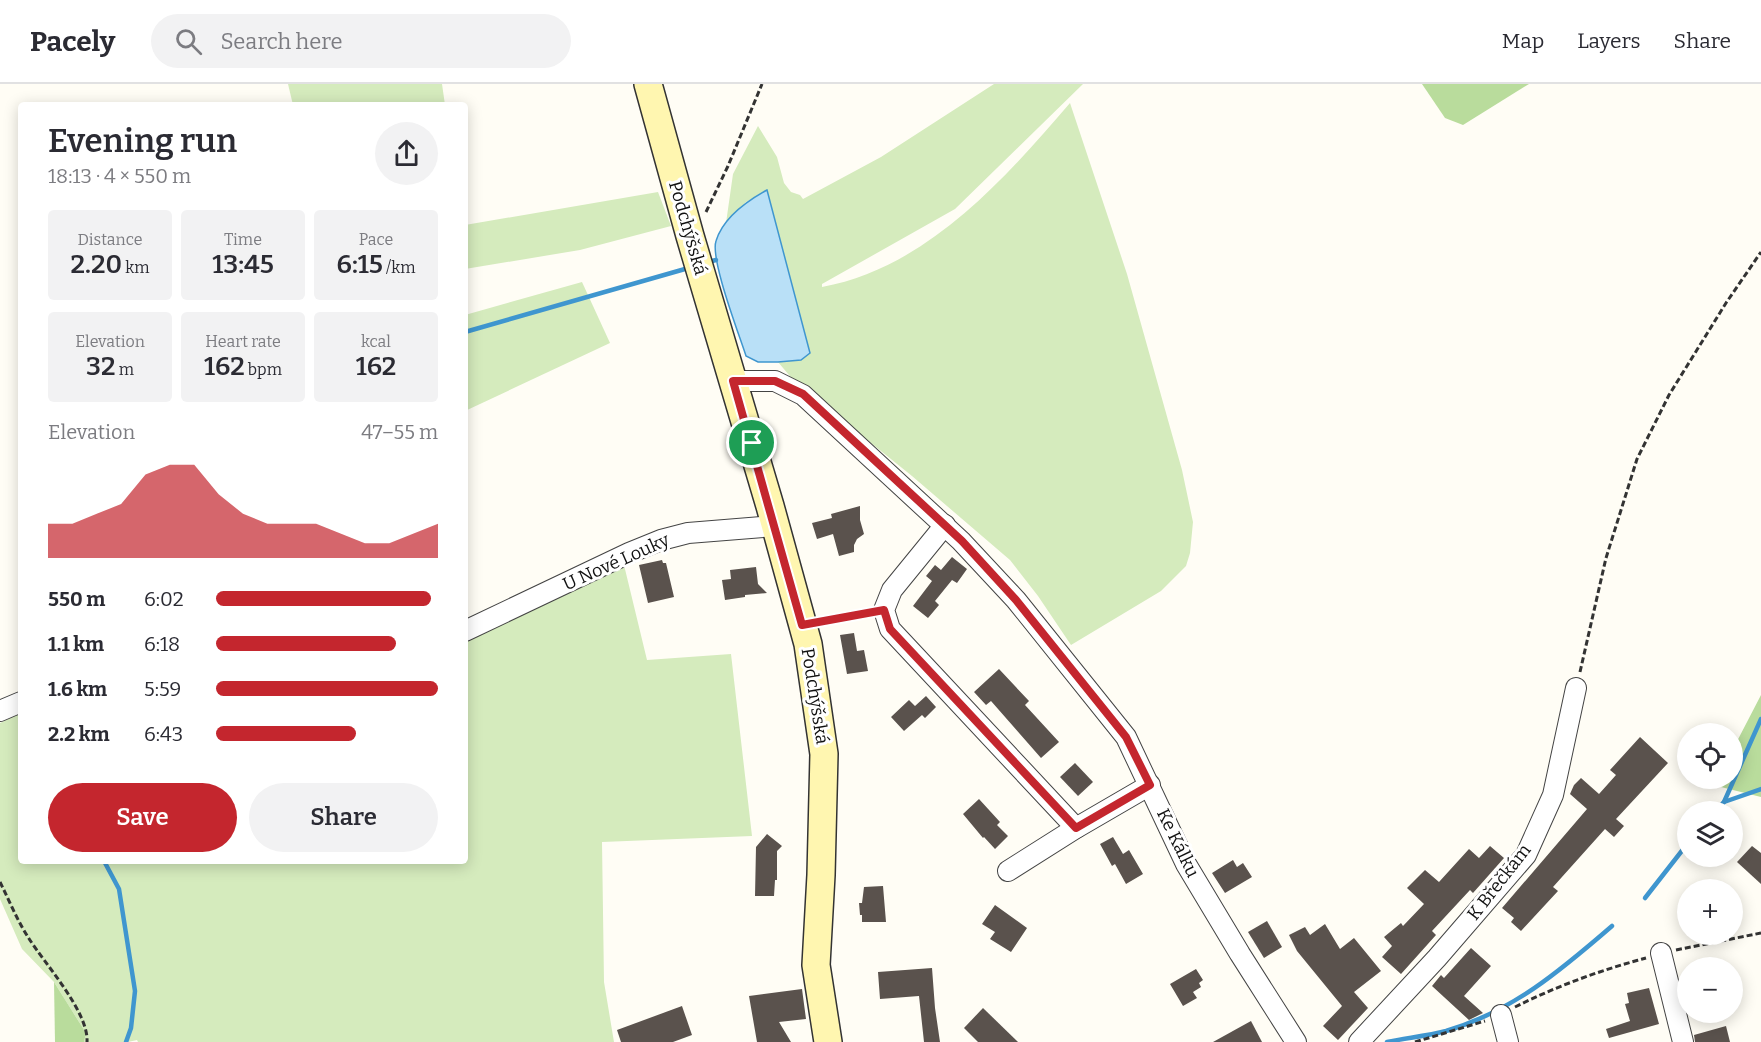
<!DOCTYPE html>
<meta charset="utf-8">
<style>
:root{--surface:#fff;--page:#f2f2f3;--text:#2b2b33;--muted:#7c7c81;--line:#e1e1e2;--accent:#c4262e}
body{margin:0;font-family:Bitter,serif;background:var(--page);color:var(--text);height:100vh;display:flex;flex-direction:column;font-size:22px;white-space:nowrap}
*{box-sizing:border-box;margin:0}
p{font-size:20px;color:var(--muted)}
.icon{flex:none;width:33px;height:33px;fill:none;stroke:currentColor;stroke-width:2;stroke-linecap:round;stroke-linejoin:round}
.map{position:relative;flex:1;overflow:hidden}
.sheet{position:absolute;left:18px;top:18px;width:450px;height:762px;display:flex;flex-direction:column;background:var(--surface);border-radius:6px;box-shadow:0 3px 15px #0003}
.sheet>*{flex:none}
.fabs{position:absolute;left:1677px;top:639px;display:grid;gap:12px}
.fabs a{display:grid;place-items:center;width:66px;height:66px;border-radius:50%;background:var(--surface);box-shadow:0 3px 15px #0003;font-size:30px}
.pin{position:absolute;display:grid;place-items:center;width:51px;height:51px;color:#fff;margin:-26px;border:3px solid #fff;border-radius:50%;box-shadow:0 2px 6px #0007}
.round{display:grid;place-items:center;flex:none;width:63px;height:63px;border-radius:32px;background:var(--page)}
.headline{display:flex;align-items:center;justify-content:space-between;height:102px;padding:0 30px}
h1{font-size:33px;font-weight:600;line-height:45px}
.stats{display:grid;grid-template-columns:repeat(3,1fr);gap:9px;height:102px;padding:6px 30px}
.stats div{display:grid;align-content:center;border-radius:6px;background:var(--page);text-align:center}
.stats b{font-size:26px;font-weight:600}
.stats small{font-size:16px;font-weight:400}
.stats p{font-size:16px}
.chart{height:168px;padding:12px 30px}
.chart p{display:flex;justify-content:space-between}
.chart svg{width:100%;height:108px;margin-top:6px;fill:var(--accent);opacity:.7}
.primary-button{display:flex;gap:12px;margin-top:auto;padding:12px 30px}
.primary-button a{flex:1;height:69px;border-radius:36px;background:var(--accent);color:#fff;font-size:24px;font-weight:600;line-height:69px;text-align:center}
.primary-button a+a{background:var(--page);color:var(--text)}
ul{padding:0 30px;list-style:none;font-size:20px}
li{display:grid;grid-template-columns:96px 72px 1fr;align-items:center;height:45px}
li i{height:15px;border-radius:8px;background:var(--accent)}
header{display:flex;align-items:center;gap:36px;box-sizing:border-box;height:84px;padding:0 30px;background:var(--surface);border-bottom:2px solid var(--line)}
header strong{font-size:28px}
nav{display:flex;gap:33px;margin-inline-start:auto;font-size:21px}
.search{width:420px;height:54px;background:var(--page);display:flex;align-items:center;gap:15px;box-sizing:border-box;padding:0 21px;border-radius:33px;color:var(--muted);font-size:22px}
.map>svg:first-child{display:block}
.green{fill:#d5ebbd}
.forest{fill:#b9dc9c}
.water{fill:#b9e0f7;stroke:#3f96cf;stroke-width:1.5}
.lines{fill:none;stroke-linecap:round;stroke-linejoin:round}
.stream{stroke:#3f96cf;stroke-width:4.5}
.building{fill:#5a524d}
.street-casing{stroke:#444;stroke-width:22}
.secondary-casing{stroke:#333;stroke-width:30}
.path{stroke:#333;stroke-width:3;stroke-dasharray:6 3;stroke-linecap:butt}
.street{stroke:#fff;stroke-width:20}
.secondary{stroke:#fff6b0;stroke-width:27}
.route-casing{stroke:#fff;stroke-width:12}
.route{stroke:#c4262e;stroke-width:8}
.labels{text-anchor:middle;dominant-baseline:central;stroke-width:6;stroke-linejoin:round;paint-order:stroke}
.street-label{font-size:18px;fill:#111;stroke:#fff}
</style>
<header>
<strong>Pacely</strong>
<div class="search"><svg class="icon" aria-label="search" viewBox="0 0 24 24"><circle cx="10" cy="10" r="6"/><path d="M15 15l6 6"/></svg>Search here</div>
<nav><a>Map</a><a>Layers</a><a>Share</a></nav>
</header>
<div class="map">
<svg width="1761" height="958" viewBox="0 0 1761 958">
<rect width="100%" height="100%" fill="#fffdf5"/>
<!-- green -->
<g class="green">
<path d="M 288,0 L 442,0 L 445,21 L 293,21 Z"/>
<path d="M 994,0 L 1083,0 L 955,125 L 822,200 L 822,203 C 926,184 1004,96 1070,19 L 1127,190 L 1182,386 L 1193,438 L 1190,469 L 1186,482 L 1161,507 L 1071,561 L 1038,512 L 1010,476 L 912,392 L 794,297 L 778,278 L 801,276 L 810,269 L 767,106 L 746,118 L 726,139 L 733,90 L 758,42 L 777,73 L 784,99 L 791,108 L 800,111 L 803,115 L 881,73 Z"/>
<path d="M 658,108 L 671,142 L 580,166 L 465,185 L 465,141 Z"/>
<path d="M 582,198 L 610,259 L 465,327 L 465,231 Z"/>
<path d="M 624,481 L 647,576 L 731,570 L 752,752 L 602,758 L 604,898 L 614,958 L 138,958 L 137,956 L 128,958 L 84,958 L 86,949 L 54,898 L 22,865 L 0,815 L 0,639 L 21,629 L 21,777 L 465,777 L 465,556 Z"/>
</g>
<!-- forest -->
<g class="forest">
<path d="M 1422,0 L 1529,0 L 1463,41 L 1445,34 Z"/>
<path d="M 1761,611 L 1761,713 L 1713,701 L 1716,695 L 1732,694 L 1733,665 Z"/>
<path d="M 54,898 L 86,949 L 84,958 L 55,958 Z"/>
</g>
<!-- water -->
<path class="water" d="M 767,106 L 810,269 L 801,276 L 778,278 L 758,278 L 746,272 C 739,250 710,175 716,157 C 723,134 747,117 767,106 Z"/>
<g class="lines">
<!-- stream -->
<g class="stream">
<path d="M 712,177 L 716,176"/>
<path d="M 465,248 L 685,185"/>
<path d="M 1724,718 L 1761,635"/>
<path d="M 1715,728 L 1724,718 L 1761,705"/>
<path d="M 104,777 L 119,805 L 135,907 L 131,944 L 126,958"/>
<path d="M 1645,814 L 1688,759"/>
<path d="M 1387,958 C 1406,954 1427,952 1446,947 C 1513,927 1560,887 1612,842"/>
</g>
</g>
<!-- building -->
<g class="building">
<path d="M 860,422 L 860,436 L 864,450 L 857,455 L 854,461 L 854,468 L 839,472 L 833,450 L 817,455 L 812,439 L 832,434 L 831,430 Z"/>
<path d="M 952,473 L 967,485 L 957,499 L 952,496 L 935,517 L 939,521 L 928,534 L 913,522 L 932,497 L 926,492 L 935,481 L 941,486 Z"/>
<path d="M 662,476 L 663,479 L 666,479 L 674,513 L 648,519 L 639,481 Z"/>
<path d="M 756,483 L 758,500 L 767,509 L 745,511 L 745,513 L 725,516 L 722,496 L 731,495 L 730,486 Z"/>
<path d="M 854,549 L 857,567 L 864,566 L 868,587 L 847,590 L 840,551 Z"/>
<path d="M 999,585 L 1029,617 L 1025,621 L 1059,658 L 1041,674 L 991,617 L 986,621 L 974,608 Z"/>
<path d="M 926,612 L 936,623 L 925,634 L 922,631 L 904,647 L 891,633 L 909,616 L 915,622 Z"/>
<path d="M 1640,653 L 1668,679 L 1616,735 L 1624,742 L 1614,753 L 1605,745 L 1553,803 L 1558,807 L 1521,847 L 1511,838 L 1514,834 L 1502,824 L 1587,725 L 1570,710 L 1574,701 L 1581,694 L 1599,710 L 1616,691 L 1610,686 Z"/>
<path d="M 1075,679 L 1093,698 L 1078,712 L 1060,693 Z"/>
<path d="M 979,715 L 1000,738 L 997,741 L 1008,752 L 995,765 L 984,753 L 983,754 L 963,730 Z"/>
<path d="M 767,750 L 782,762 L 777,767 L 777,796 L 775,796 L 774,812 L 755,812 L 756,763 Z"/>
<path d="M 1113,753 L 1123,770 L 1129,766 L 1143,790 L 1126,800 L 1115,780 L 1112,782 L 1100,760 Z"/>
<path d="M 1490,762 L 1504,774 L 1473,809 L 1470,806 L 1432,847 L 1436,851 L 1401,890 L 1382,873 L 1392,862 L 1384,853 L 1401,839 L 1403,842 L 1424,820 L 1407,804 L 1425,786 L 1439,798 L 1469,765 L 1479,774 Z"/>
<path d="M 1752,762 L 1761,769 L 1761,800 L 1737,778 Z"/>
<path d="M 1233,776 L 1237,783 L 1243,779 L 1252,793 L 1225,809 L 1212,789 Z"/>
<path d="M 883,802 L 886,838 L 862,838 L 862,831 L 860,831 L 859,819 L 862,819 L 864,803 Z"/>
<path d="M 995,821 L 1027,844 L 1011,868 L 990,855 L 995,848 L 982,840 Z"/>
<path d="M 1267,837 L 1282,863 L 1264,874 L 1248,848 Z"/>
<path d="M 1325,840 L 1340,865 L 1354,854 L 1381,887 L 1354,908 L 1368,924 L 1338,956 L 1323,942 L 1342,922 L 1297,867 L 1289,851 L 1305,843 L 1310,851 Z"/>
<path d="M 1471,864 L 1491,882 L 1464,912 L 1483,929 L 1469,936 L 1432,902 L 1441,891 L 1444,894 Z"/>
<path d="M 932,884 L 935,924 L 940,958 L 924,958 L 919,912 L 880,915 L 878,888 Z"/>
<path d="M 1196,885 L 1203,896 L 1199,899 L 1201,903 L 1193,908 L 1197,914 L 1183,922 L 1170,900 Z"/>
<path d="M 1649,904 L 1659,940 L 1609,954 L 1606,945 L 1630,937 L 1625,920 L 1629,919 L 1627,909 Z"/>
<path d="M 802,905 L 806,935 L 779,938 L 791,958 L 757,958 L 749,912 Z"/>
<path d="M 682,922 L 692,951 L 673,958 L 621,958 L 617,946 Z"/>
<path d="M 983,924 L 1018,958 L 978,958 L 964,944 Z"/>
<path d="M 1251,937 L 1262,958 L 1213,958 Z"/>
<path d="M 1726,942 L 1730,958 L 1695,958 L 1694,951 Z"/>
</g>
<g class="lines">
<!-- street casing -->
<g class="street-casing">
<g id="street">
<path d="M 733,297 L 775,297 L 803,311 L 961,457 L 1016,516 L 1126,653 L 1186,780 L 1240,870 L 1296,958"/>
<path d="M 945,441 L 892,506 L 884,526 L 890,545 L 1076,744"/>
<path d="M 465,547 L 629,469 L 661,456 L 688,449 L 775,442"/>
<path d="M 0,627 L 21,618"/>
<path d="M 1008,787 L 1076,744 L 1150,701"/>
<path d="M 1661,869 L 1683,958"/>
<path d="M 1501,931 L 1508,958"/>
<path d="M 1359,958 L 1437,874 L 1526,771 L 1553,711 L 1576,604"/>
</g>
</g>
<!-- secondary casing -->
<g class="secondary-casing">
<path id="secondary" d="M 648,0 L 690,152 L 770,422 L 808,560 L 824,670 L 821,791 L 816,881 L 828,958"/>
</g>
<!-- path -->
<g class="path">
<path d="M 706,128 L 728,82 L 762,0"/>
<path d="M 823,537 L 867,529"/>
<path d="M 1580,588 L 1606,474 L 1637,375 L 1669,311 L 1726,219 L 1761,168"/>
<path d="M 0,798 C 9,816 17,836 28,853 C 44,879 89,928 87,958"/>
<path d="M 1676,866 L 1761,849"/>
<path d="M 1515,923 C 1557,902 1601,886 1646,874"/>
<path d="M 1415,958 L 1485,937"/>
</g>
<!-- street -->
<use href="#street" class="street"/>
<!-- secondary -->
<use href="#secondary" class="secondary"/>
</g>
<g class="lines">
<!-- route casing -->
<g class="route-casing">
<path id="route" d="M 733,297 L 775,297 L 803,310 L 962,457 L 1016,516 L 1126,653 L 1150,701 L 1076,744 L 890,545 L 884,526 L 802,541 Z"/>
</g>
<!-- route -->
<use href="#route" class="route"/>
</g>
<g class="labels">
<!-- street labels -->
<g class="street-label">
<text transform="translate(688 144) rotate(74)">Podchýšská</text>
<text transform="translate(616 478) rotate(-24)">U Nové Louky</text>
<text transform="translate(815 612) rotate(81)">Podchýšská</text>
<text transform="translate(1178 759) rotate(64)">Ke Kálku</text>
<text transform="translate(1499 798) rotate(-52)">K Břečkám</text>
</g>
</g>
</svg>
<div class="fabs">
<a><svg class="icon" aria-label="locate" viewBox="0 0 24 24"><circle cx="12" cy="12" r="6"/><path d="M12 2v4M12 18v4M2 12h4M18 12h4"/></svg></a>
<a><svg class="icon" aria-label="layers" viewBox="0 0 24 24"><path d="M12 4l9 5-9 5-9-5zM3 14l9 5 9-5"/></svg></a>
<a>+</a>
<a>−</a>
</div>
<div class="pin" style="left:752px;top:359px;background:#1e9e55"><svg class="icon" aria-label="arrive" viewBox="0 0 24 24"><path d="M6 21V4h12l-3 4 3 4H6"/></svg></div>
<section class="sheet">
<div class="headline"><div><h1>Evening run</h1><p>18:13 · 4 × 550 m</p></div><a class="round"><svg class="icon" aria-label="share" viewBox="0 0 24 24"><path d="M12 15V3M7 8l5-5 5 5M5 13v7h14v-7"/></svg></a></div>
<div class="stats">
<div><p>Distance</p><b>2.20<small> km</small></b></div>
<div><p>Time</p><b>13:45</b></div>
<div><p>Pace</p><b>6:15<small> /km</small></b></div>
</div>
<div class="stats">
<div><p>Elevation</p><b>32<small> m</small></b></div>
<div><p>Heart rate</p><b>162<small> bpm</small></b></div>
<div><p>kcal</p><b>162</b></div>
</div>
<div class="chart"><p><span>Elevation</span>47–55 m</p>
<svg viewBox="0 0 160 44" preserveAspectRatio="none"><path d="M0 44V30L10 30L20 26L30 22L40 10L50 6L60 6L70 18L80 26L90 30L100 30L110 30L120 34L130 38L140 38L150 34L160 30V44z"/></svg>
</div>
<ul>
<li><b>550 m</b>6:02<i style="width:97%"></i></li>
<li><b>1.1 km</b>6:18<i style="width:81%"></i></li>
<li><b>1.6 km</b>5:59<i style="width:100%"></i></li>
<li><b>2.2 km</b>6:43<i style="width:63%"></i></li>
</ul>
<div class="primary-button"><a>Save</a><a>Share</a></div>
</section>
</div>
